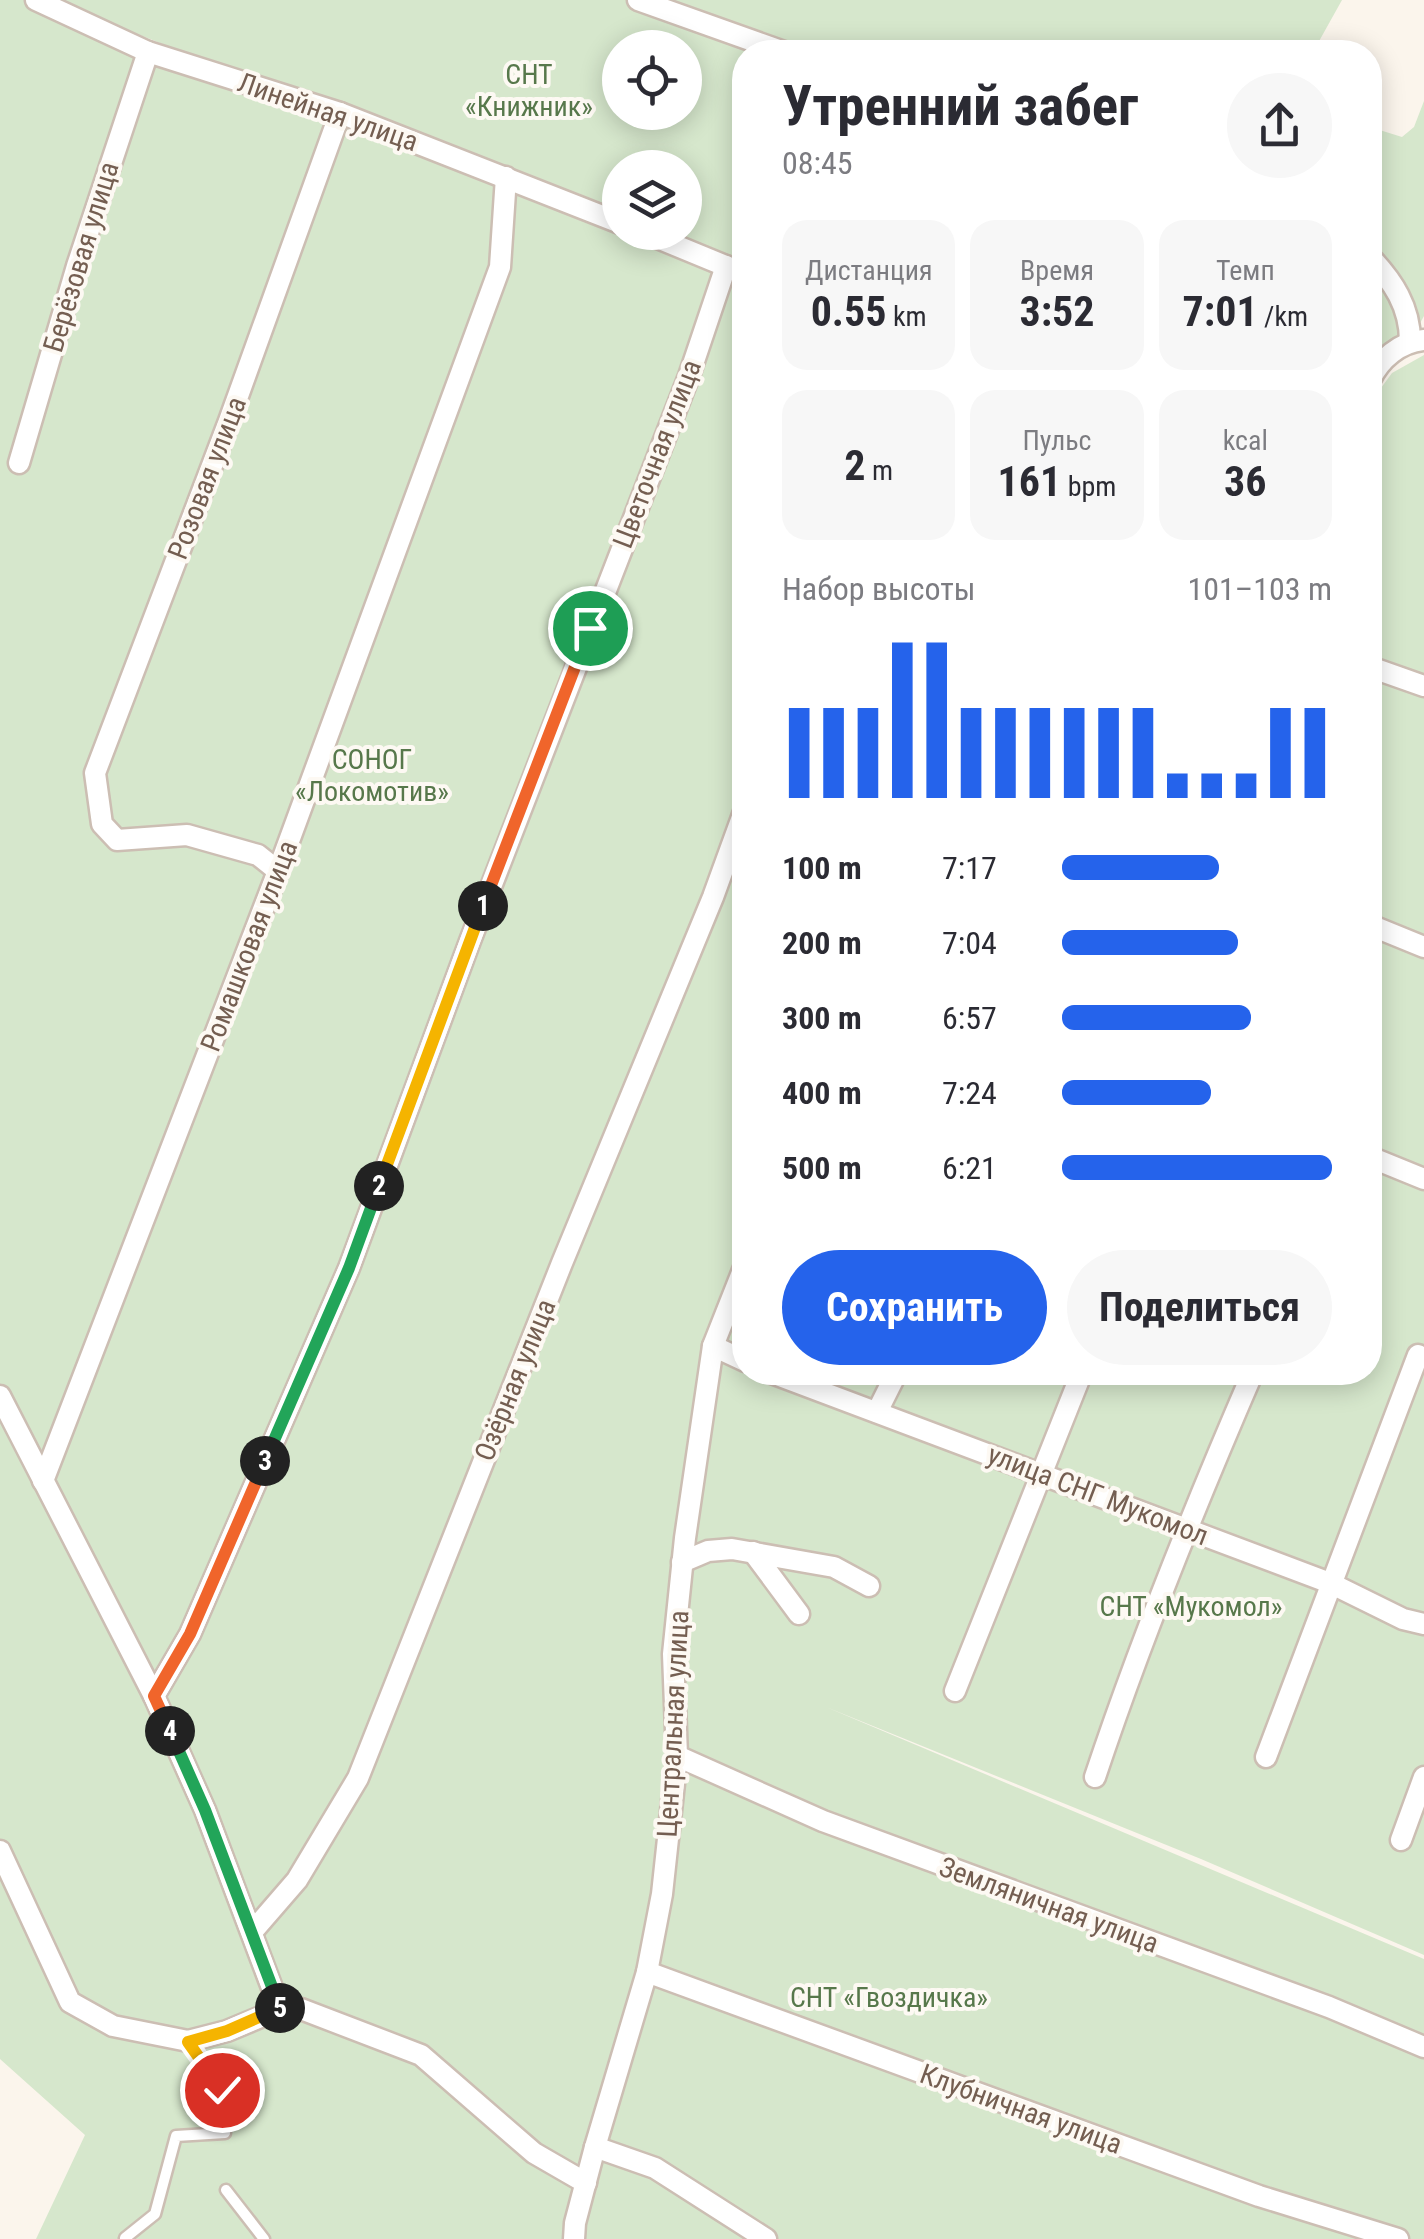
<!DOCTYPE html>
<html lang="ru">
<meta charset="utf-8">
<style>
:root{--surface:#fff;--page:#f7f7f7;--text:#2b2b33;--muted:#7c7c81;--accent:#2563eb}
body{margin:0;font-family:"Roboto Condensed",sans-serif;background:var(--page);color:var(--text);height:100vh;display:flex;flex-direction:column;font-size:38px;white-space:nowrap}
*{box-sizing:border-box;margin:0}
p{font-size:32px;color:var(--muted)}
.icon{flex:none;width:55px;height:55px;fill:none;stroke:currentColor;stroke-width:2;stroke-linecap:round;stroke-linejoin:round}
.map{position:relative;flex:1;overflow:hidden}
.sheet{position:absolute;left:732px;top:40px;width:650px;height:1345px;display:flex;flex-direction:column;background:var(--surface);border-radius:40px;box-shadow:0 5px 25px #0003}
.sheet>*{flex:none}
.fabs{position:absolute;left:602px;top:30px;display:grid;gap:20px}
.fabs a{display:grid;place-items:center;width:100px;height:100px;border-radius:50%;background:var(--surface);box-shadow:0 5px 25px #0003;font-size:50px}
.pin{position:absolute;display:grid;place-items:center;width:85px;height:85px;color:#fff;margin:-42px;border:5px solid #fff;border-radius:50%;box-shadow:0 2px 10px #0007}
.km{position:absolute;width:50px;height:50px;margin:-25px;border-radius:50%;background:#222;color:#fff;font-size:28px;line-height:50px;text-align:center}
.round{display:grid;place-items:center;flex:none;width:105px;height:105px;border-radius:52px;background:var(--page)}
.headline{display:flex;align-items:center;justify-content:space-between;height:170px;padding:0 50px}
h1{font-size:55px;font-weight:700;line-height:75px}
.metrics{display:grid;grid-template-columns:repeat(3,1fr);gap:15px;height:170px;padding:10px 50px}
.metrics div{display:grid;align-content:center;border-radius:25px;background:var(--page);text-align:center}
.metrics b{font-size:42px;font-weight:700}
.metrics small{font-size:28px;font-weight:400}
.metrics p{font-size:28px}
.chart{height:280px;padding:20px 50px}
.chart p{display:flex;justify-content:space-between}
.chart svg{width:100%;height:180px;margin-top:10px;stroke:var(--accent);stroke-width:6}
.action{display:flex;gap:20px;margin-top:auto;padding:20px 50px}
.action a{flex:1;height:115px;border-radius:60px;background:var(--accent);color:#fff;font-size:40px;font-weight:700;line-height:115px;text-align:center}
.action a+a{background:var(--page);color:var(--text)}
ul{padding:0 50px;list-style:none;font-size:32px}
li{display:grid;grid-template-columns:160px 120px 1fr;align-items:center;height:75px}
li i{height:25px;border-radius:12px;background:var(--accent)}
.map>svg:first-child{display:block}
.green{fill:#d6e7cc;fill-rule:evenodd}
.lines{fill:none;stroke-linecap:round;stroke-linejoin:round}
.lane-casing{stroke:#ccbeb3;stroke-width:15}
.street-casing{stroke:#ccbeb3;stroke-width:25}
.lane{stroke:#fff;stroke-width:10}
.street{stroke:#fff;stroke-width:20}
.split-1-casing{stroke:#fff;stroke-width:20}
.split-2-casing{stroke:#fff;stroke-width:20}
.split-3-casing{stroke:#fff;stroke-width:20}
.split-4-casing{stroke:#fff;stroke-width:20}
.split-5-casing{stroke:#fff;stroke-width:20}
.split-6-casing{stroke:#fff;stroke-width:20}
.split-1{stroke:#f0652b;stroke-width:12}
.split-2{stroke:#f5b400;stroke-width:12}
.split-3{stroke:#22a559;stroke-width:12}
.split-4{stroke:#f0652b;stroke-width:12}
.split-5{stroke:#22a559;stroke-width:12}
.split-6{stroke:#f5b400;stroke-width:12}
.labels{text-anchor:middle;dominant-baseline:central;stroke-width:8;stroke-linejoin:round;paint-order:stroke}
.park-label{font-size:28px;fill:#57784b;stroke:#fdf9f3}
.street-label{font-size:28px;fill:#745e51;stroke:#fdf9f3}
</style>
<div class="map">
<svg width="1424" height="2239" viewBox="0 0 1424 2239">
<rect width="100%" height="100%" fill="#fbf5ec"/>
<!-- green -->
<g class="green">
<path d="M 0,0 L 41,0 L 745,280 L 745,1372 L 1370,1372 L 1370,403 L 1392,373 L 1424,355 L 1424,1955 L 1201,1859 L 826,1707 L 1424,1959 L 1424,2239 L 36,2239 L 85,2135 L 0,2059 Z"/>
<path d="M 51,0 L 1342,0 L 1313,52 L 745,52 L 745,275 L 641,233 L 685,232 L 685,168 L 620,168 L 620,224 ZM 620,48 L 685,48 L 685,112 L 620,112 Z"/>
<path d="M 1424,101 L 1424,316 L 1410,341 L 1370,380 L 1370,127 L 1402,137 L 1414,127 Z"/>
</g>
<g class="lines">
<!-- lane casing -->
<g class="lane-casing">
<g id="lane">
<path d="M 226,2190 L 264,2239"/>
<path d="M 125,2238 L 155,2214 L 176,2136 L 225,2133 L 222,2090 L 188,2041"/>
</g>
</g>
<!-- street casing -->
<g class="street-casing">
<g id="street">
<path d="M 36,0 L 148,52 L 340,113 L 620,223"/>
<path d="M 638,0 L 784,52"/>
<path d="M 643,232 L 745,274"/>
<path d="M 1370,257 C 1393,281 1410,307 1410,341"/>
<path d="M 1370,380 C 1380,359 1400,342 1424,340"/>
<path d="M 19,463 L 77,266 L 148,52"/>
<path d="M 1370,667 L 1424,686"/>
<path d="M 278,871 L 258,855 L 187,835 L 117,840 L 102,824 L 95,773 L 229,421 L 340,113"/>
<path d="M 1370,925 L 1424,947"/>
<path d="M 1370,1157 L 1424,1179"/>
<path d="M 713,1346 L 745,1361"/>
<path d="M 769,1372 L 1330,1583 L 1403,1619 L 1424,1624"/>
<path d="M 0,1396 L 154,1696 L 205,1810 L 280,2009"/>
<path d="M 877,1412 L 897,1372"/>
<path d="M 43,1481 L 278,871 L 500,267 L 506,177"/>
<path d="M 753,1552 L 799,1614"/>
<path d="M 682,1562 L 708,1551 L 732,1549 L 834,1567 L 869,1586"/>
<path d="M 955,1691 L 1082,1372"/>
<path d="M 154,1696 L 190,1634 L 349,1268 L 470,941 L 689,376 L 726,266"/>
<path d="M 677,1756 L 823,1821 L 1329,2007 L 1424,2047"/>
<path d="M 1266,1757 L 1418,1355"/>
<path d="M 1095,1777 C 1141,1639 1195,1506 1253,1372"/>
<path d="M 1401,1840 L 1424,1777"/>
<path d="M 0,1851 L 70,2002 L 113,2026 L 188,2041 L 227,2031 L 280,2009 L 301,2009 L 421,2055 L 534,2153 L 586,2183"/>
<path d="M 252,1932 L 297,1880 L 358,1778 L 562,1263 L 713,897 L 745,809"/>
<path d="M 647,1972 L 1259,2196 L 1398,2239"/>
<path d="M 595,2147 L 655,2168 L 766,2239"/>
<path d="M 574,2239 L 575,2223 L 595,2147 L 647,1972 L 662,1894 L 677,1756 L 673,1654 L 685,1538 L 713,1346 L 745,1265"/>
</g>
</g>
<!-- lane -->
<use href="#lane" class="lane"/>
<!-- street -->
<use href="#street" class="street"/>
</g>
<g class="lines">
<!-- split-1 casing -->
<g class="split-1-casing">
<path id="split-1" d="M 483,906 L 590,628"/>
</g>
<!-- split-2 casing -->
<g class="split-2-casing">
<path id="split-2" d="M 379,1186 L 483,906"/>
</g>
<!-- split-3 casing -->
<g class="split-3-casing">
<path id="split-3" d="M 265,1461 L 349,1268 L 379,1186"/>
</g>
<!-- split-4 casing -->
<g class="split-4-casing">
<path id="split-4" d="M 170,1731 L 154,1696 L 190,1634 L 265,1461"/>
</g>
<!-- split-5 casing -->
<g class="split-5-casing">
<path id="split-5" d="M 170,1731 L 205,1810 L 280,2008"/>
</g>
<!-- split-6 casing -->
<g class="split-6-casing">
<path id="split-6" d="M 222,2090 L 188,2042 L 227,2031 L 280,2008"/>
</g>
<!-- split-1 -->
<use href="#split-1" class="split-1"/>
<!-- split-2 -->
<use href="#split-2" class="split-2"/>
<!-- split-3 -->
<use href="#split-3" class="split-3"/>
<!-- split-4 -->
<use href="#split-4" class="split-4"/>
<!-- split-5 -->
<use href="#split-5" class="split-5"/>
<!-- split-6 -->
<use href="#split-6" class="split-6"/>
</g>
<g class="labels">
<!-- park labels -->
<g class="park-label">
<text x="529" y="74">СНТ<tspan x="529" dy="32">«Книжник»</tspan></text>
<text x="372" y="759">СОНОГ<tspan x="372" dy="32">«Локомотив»</tspan></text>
<text x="1191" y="1606">СНТ «Мукомол»</text>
<text x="889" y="1997">СНТ «Гвоздичка»</text>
</g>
<!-- street labels -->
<g class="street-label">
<text transform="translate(328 112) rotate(19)">Линейная улица</text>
<text transform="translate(81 257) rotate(-73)">Берёзовая улица</text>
<text transform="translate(657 454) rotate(-69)">Цветочная улица</text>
<text transform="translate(207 478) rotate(-69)">Розовая улица</text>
<text transform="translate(249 946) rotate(-69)">Ромашковая улица</text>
<text transform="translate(515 1380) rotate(-68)">Озёрная улица</text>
<text transform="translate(1098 1495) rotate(21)">улица СНГ Мукомол</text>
<text transform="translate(673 1724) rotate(-87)">Центральная улица</text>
<text transform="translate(1049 1905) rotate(20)">Земляничная улица</text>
<text transform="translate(1021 2109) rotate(20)">Клубничная улица</text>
</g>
</g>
</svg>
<div class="fabs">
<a><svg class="icon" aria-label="locate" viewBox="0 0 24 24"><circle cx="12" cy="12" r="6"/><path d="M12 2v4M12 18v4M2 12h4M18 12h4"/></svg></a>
<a><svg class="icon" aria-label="layers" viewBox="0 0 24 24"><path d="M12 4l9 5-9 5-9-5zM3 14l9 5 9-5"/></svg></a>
</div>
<div class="pin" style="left:590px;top:628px;background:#1e9e55"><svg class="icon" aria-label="arrive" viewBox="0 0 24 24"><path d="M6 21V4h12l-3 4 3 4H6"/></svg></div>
<div class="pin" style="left:222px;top:2090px;background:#d93025"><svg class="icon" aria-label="check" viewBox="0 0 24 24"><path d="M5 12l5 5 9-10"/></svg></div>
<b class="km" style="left:483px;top:906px">1</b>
<b class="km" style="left:379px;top:1186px">2</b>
<b class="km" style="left:265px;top:1461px">3</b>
<b class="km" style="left:170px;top:1731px">4</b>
<b class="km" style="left:280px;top:2008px">5</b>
<section class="sheet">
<div class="headline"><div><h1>Утренний забег</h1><p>08:45</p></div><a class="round"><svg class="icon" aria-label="share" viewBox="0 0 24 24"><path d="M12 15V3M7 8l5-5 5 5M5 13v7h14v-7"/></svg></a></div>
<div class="metrics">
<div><p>Дистанция</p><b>0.55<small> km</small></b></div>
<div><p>Время</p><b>3:52</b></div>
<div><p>Темп</p><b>7:01<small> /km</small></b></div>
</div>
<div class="metrics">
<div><b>2<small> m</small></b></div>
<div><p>Пульс</p><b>161<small> bpm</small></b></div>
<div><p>kcal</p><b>36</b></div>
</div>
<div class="chart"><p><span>Набор высоты</span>101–103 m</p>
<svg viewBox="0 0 160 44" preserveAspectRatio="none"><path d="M5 44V22M15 44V22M25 44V22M35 44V6M45 44V6M55 44V22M65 44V22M75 44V22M85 44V22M95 44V22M105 44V22M115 44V38M125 44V38M135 44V38M145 44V22M155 44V22"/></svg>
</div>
<ul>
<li><b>100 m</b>7:17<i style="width:58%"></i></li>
<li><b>200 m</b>7:04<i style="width:65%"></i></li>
<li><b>300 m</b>6:57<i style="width:70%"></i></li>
<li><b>400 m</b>7:24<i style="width:55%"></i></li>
<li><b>500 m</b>6:21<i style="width:100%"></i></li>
</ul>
<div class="action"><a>Сохранить</a><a>Поделиться</a></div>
</section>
</div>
